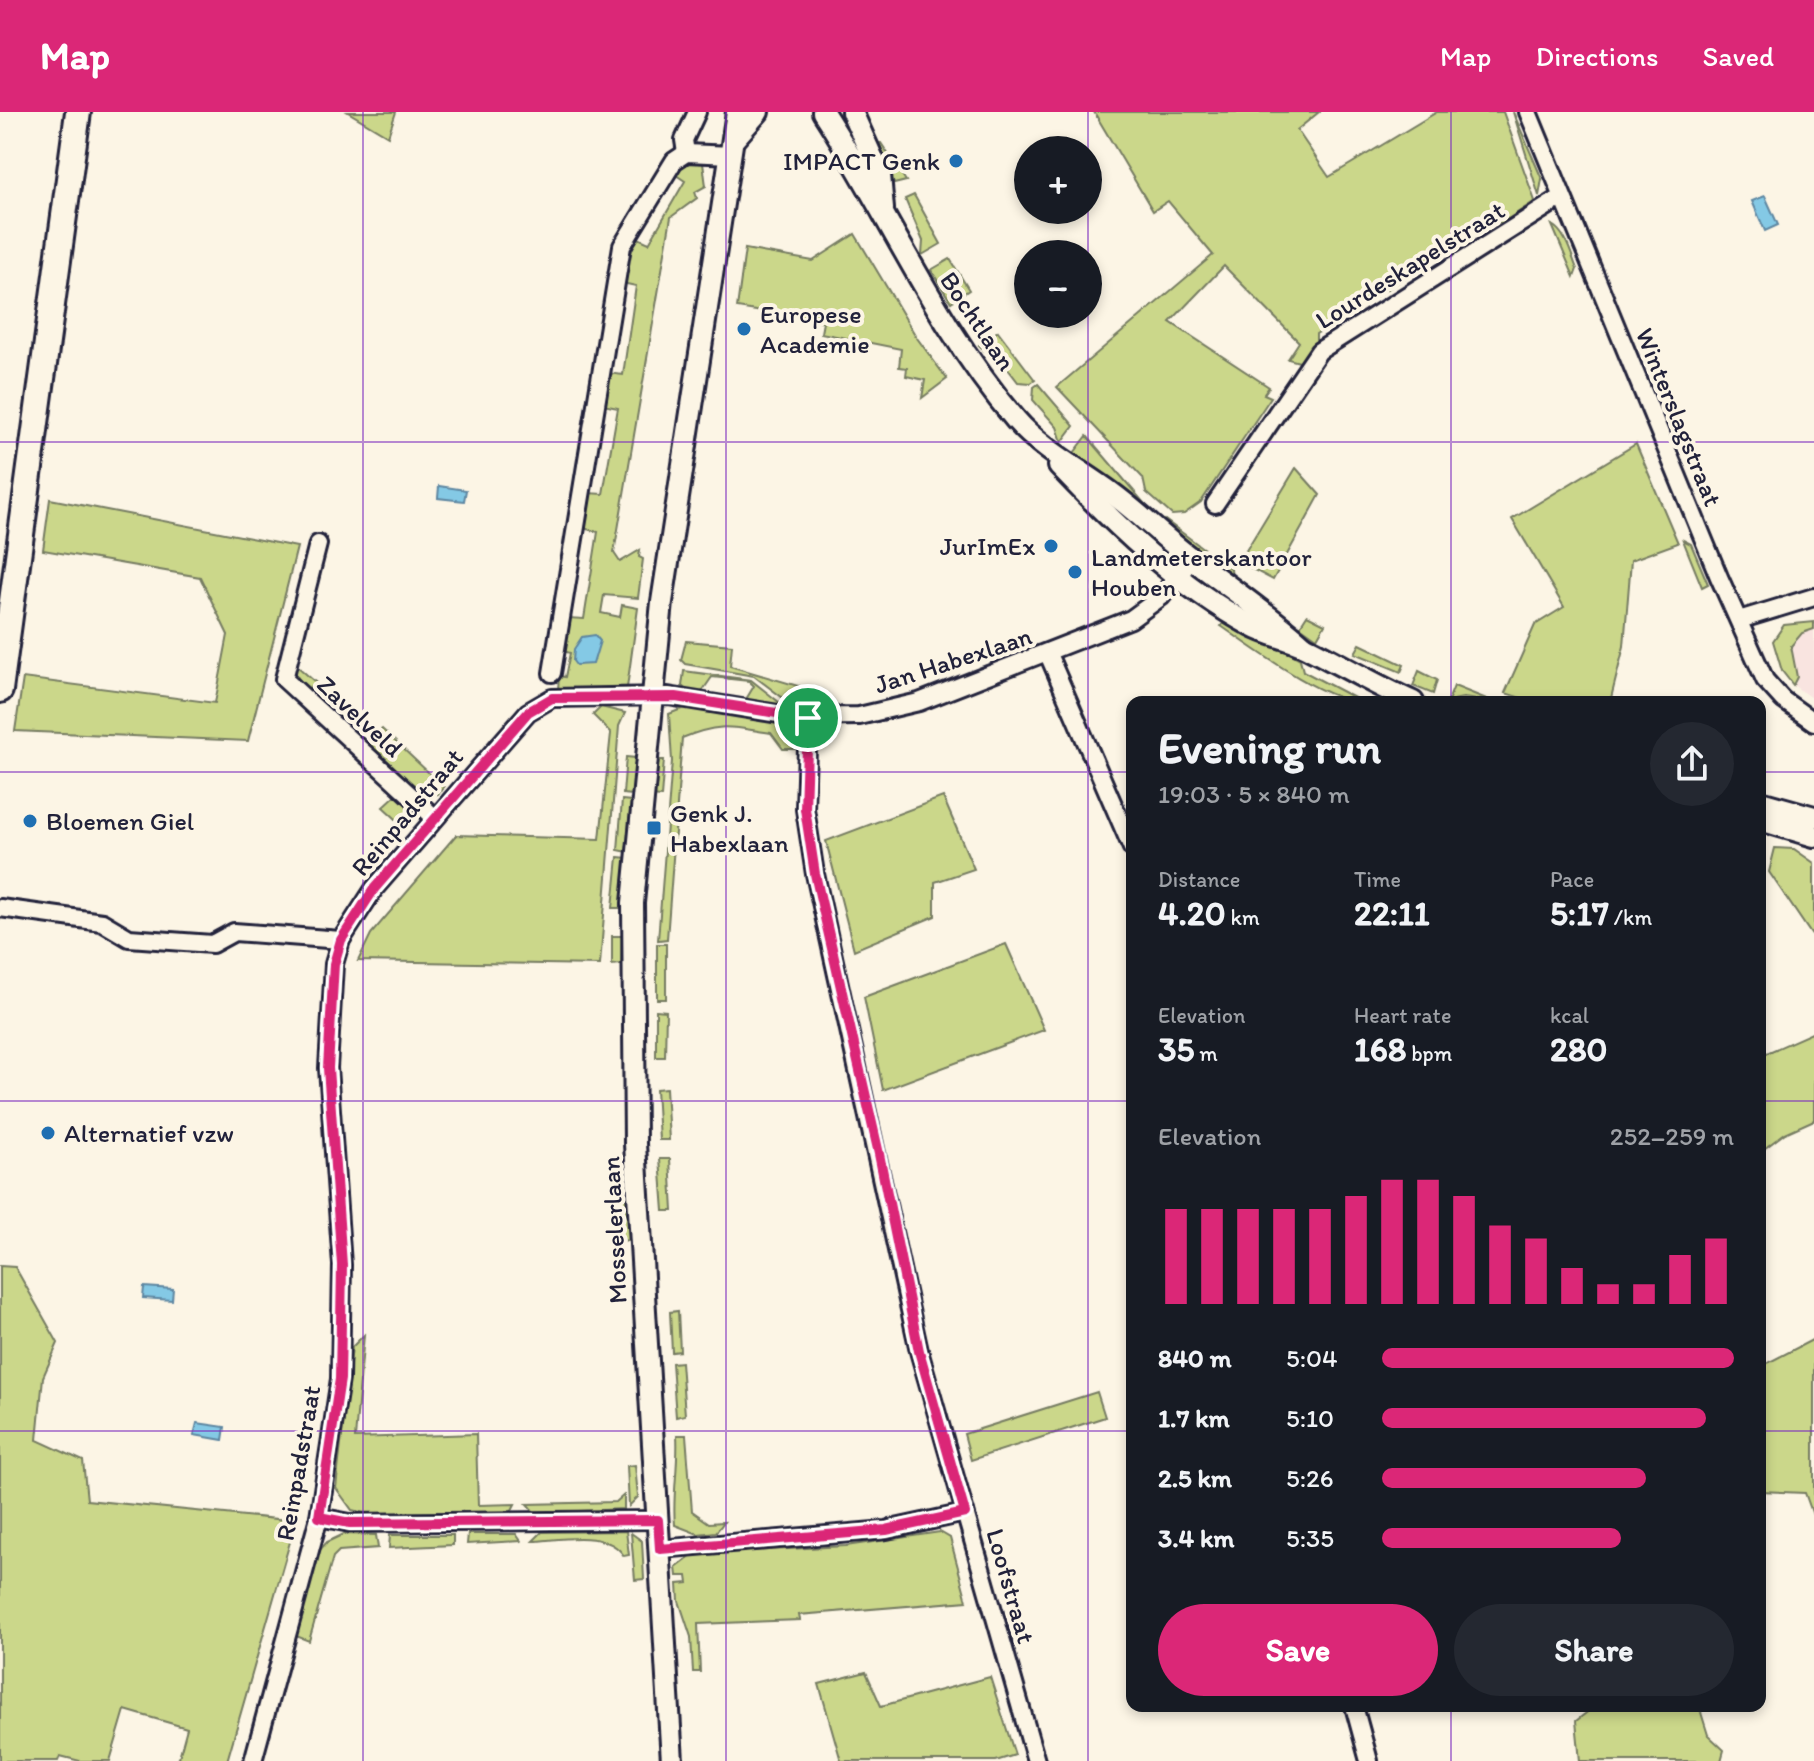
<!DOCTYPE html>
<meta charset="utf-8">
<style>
:root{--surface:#171b24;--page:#242831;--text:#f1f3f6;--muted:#9ea1a6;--accent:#db2777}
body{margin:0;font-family:Itim,sans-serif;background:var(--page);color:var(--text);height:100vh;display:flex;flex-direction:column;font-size:30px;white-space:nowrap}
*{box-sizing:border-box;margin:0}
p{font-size:26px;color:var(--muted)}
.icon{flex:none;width:44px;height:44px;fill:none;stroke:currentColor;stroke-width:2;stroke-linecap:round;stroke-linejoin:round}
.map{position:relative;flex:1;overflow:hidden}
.panel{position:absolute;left:1126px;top:584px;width:640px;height:1016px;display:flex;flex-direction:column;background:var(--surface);border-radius:16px;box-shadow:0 4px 12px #0003}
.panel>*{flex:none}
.tools{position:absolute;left:1014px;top:24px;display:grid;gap:16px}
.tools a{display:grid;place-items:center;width:88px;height:88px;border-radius:50%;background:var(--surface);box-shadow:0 4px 12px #0003;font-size:40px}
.pin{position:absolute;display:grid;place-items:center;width:68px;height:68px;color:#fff;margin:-34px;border:4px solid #fff;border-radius:50%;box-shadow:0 2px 8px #0007}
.round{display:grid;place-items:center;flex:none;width:84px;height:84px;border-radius:42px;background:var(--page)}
.headline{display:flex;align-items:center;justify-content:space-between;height:136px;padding:0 32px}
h1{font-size:44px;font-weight:800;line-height:60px}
.stats{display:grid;grid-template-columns:repeat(3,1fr);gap:12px;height:136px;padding:8px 32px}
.stats div{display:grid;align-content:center}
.stats b{font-size:34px;font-weight:800}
.stats small{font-size:22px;font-weight:400}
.stats p{font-size:22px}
.chart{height:224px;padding:16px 32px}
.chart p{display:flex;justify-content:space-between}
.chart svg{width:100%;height:144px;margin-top:8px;stroke:var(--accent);stroke-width:6}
.action{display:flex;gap:16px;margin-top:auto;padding:16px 32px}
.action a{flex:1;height:92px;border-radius:48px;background:var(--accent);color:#fff;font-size:32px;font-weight:800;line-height:92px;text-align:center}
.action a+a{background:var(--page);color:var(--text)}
ul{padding:0 32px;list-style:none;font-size:26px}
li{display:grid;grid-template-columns:128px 96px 1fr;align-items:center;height:60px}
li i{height:20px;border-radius:10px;background:var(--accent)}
header{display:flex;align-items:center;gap:48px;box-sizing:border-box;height:112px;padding:0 40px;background:var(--accent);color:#fff}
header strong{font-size:38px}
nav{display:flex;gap:44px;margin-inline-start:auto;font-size:28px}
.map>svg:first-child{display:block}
.built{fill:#f9e4e0}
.green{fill:#cbd78a;stroke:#767c62;stroke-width:2}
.water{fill:#84c9e5;stroke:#5d86a1;stroke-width:2}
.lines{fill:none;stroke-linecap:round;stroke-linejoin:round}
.minor-casing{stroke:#22223b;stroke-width:22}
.tertiary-casing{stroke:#22223b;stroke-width:26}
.secondary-casing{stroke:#22223b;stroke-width:30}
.minor{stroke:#fcf5e5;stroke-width:16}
.tertiary{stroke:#fcf5e5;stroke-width:20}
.secondary{stroke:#fcf5e5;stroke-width:24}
.route-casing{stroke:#fff;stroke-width:16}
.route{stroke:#db2777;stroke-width:10}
.grid{fill:none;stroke:#7b2cbf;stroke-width:2;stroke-opacity:0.55}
.poi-dot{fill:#1f6fb2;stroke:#fcf5e5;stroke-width:3}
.labels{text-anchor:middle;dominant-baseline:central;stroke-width:8;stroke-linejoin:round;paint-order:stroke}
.poi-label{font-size:26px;fill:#22223b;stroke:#fcf5e5;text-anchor:start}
.street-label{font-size:26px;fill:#22223b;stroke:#fcf5e5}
</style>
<header>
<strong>Map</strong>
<nav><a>Map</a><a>Directions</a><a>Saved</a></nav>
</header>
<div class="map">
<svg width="1814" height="1649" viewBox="0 0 1814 1649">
<rect width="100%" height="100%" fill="#fcf5e5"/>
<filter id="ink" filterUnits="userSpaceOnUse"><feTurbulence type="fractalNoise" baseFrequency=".0125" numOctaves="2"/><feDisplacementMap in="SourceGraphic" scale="16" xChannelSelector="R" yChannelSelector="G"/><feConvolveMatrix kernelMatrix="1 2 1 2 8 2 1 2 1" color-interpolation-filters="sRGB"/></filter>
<g filter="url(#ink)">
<!-- built -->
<path class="built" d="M 1814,517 L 1814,588 L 1793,573 L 1797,565 L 1790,534 L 1802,521 Z"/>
<!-- green -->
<g class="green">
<path d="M 348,0 L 396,0 L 388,24 Z"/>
<path d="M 1094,0 L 1319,0 L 1297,18 L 1329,65 L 1437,0 L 1503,0 L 1535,89 L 1502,111 L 1493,110 L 1316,222 L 1316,234 L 1303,251 L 1288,247 L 1299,230 L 1224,154 L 1170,210 L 1269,275 L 1264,282 L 1271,285 L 1201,390 L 1184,402 L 1172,403 L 1146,380 L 1143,366 L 1057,275 L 1213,143 L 1168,89 L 1153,99 Z"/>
<path d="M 1513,0 L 1542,67 L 1539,84 Z"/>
<path d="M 879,31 L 881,31 L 906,69 L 894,72 Z"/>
<path d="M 689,49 L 703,51 L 706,74 L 695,80 L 697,86 L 671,105 L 614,441 L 620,450 L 640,438 L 639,445 L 643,447 L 638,486 L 604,483 L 601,501 L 620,505 L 622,493 L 638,496 L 627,576 L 602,580 L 558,578 L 559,564 L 565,565 L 570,541 L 563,539 L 568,506 L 584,507 L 598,420 L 583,416 L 588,381 L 603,382 L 618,296 L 603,293 L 607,261 L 623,263 L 636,174 L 622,171 L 636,125 L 649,131 L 685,69 L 673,61 Z"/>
<path d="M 914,83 L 941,132 L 922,143 L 923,129 L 905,87 Z"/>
<path d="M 1552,113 C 1566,121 1571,142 1577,157 L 1574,165 Z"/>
<path d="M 855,122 L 917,226 L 947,267 L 922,286 L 925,268 L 906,264 L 907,256 L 899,255 L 901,237 L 821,221 L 823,210 L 737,196 L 745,137 L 813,149 Z"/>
<path d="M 950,147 L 969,178 L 951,190 L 931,158 Z"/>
<path d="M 998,219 L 1035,268 L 1031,271 L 1018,270 L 995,240 L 984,238 L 979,233 Z"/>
<path d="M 1038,272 L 1074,314 L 1062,330 L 1057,315 L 1033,288 L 1034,275 Z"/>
<path d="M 1087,324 L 1149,397 L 1148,399 L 1074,341 Z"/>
<path d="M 1636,332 L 1678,431 L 1631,448 L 1624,534 L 1610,590 L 1534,590 L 1505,581 L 1535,513 L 1564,495 L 1512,407 Z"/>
<path d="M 1296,356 L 1320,383 L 1273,468 L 1239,450 Z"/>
<path d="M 50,387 L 297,435 L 248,629 L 15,619 L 23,566 L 215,591 L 228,523 L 200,465 L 43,438 Z"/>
<path d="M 1165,408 L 1231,457 L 1232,468 L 1157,411 Z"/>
<path d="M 1683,428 L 1691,432 L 1708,472 L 1702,475 Z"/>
<path d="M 1307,503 L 1325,512 L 1317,526 L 1300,514 Z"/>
<path d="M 1227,506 L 1300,547 L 1303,559 L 1362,590 C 1325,590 1253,536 1221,514 Z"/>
<path d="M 1814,510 L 1814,517 L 1802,521 L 1791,534 L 1797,565 L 1793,573 L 1782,559 L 1773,529 L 1784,513 Z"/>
<path d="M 686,529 L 732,533 L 730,554 L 822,581 L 823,592 L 787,589 L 754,564 L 685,552 L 681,548 Z"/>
<path d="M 1360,532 L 1404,553 L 1401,560 L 1355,541 Z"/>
<path d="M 297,554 L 375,623 L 382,617 L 444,675 L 438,682 L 424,684 L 368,633 L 372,628 L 345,603 L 340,607 L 335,603 L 339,598 L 311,574 L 306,578 L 295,561 Z"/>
<path d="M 684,559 L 751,568 L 784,594 L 745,589 L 754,574 L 749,569 L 712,565 L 701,581 L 688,580 L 682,574 Z"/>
<path d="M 1419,559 L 1437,568 L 1433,582 L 1413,574 Z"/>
<path d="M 1454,574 L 1494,590 L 1463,586 L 1448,589 Z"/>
<path d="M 689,594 L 778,607 L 788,615 L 795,637 L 783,637 L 771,621 C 731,615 721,610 682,626 L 667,827 L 658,828 L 672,649 L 669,602 Z"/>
<path d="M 601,595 L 625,601 L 619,614 L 600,853 L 358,849 L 371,822 L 456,723 L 600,727 L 611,621 L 593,603 Z"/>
<path d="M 626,645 L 636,646 L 632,683 L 623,682 Z"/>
<path d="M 656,648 L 664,648 L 661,685 L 652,684 Z"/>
<path d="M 398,681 L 414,695 L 415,707 L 406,716 L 383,695 Z"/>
<path d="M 943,685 L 974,757 L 935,770 L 935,804 L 854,838 L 826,729 Z"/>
<path d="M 622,688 L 631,689 L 628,740 L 618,738 Z"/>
<path d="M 1775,736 L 1794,737 L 1814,751 L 1814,820 L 1811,822 L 1769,760 Z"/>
<path d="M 618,745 L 627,746 L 623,796 L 613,796 Z"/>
<path d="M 612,824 L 622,824 L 621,852 L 612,853 Z"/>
<rect x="657" y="832" width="9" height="55"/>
<path d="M 1006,832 L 1044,918 L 883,978 L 864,885 Z"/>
<path d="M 656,898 L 666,899 L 665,945 L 656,945 Z"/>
<path d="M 1814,920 L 1814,1008 L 1785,1021 L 1760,1040 L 1760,944 Z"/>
<path d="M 666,976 L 669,1028 L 659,1028 L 656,977 Z"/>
<path d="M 660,1047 L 670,1047 L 673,1099 L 664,1099 Z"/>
<path d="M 627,1077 L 630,1128 L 620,1129 L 618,1078 Z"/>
<path d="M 0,1154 L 15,1155 L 58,1231 L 43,1265 L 37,1328 L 83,1349 L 87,1388 L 296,1409 L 227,1649 L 178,1649 L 187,1616 L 125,1598 L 110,1649 L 80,1649 L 60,1644 L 58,1649 L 0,1649 Z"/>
<path d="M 678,1199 L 680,1239 L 672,1240 L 670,1200 Z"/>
<path d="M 364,1223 L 355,1326 L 476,1322 L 478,1393 L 515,1392 L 511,1400 L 364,1401 L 352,1398 L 336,1376 L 352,1235 Z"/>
<path d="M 1814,1227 L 1814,1406 L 1805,1381 L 1760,1379 L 1760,1246 L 1764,1253 Z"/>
<path d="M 681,1250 L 685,1303 L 676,1305 L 672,1251 Z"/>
<path d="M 1097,1280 L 1105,1305 L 971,1348 L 964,1322 Z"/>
<path d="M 677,1323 L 686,1323 L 692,1399 L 709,1411 L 724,1410 L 716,1420 L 698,1422 L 675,1413 C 672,1383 679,1354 677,1323 Z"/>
<path d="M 635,1353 L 638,1385 L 629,1394 L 627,1354 Z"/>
<path d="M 624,1383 L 624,1397 L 535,1401 L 527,1392 L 616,1390 Z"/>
<path d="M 626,1419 L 629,1443 L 624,1444 C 608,1417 560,1428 533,1429 L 542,1420 Z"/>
<path d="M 940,1420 L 950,1426 L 967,1489 L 799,1503 L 800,1508 L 698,1512 L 700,1560 L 693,1560 L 691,1525 L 679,1489 L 678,1472 L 688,1471 L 687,1464 L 677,1464 L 676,1455 L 692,1443 L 709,1441 L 846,1434 Z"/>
<path d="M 631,1421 L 642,1429 L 644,1467 L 635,1468 Z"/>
<path d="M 344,1422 L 376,1423 L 378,1436 L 339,1439 L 333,1445 L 309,1529 L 296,1524 L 317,1441 L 327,1430 Z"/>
<path d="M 468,1422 L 516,1422 L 521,1429 L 467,1432 Z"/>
<path d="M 390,1423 L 453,1423 L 453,1433 L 389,1436 Z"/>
<path d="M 866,1560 L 881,1594 L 990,1565 L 1015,1643 L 996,1649 L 841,1649 L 819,1572 Z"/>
<path d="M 1595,1594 L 1699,1594 L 1708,1623 L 1724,1638 L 1721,1649 L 1580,1649 L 1576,1609 Z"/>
</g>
<!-- water -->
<g class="water">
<path d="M 1765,84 L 1778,113 L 1765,119 L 1752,89 Z"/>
<path d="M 439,374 L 466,378 L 464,389 L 438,386 Z"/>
<path d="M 595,523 L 600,529 L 593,552 L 576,553 L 573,549 L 574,537 L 582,525 Z"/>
<path d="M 144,1175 L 173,1177 L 172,1188 L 143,1186 Z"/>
<path d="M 197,1311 L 225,1315 L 223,1328 L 194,1323 Z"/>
</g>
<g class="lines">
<!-- minor casing -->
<g class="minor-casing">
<g id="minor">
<path d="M 1528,0 L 1719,465 L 1765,568 L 1783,588 L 1814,610"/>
<path d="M 686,41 L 684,28 L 697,0"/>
<path d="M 1215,392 L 1319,239 L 1562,85"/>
<path d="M 318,432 L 284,567 L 435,706"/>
<path d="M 1739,508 L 1814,485"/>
<path d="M 1048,542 L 1132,736"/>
<path d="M 552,561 L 622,134 L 674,49 L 686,41 L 732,43"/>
<path d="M 808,606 L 805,697 L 815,762 L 919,1239 L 1036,1649"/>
<path d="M 0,796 L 102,810 L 129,826 L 212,832 L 234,820 L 341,828"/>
<path d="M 319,1405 L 350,1411 L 658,1408"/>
<path d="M 660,1437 L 886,1418 L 965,1401"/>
<path d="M 1354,1594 L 1369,1649"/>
<path d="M 253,1649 L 319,1405 L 340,1267 L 342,1153 L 328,956 L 334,852 L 341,828 L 374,777 L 528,600 L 552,586 L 668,584 L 797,605 L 859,604 L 919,590 L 1131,507 L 1161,485 L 1192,447"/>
</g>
</g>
<!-- tertiary casing -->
<g class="tertiary-casing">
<g id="tertiary">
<path d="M 823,0 C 889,102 936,214 1016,308 C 1042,338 1081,358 1113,382 C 1140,402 1165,427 1192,447 C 1230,476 1267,501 1303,533"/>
<path d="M 852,0 L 880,63 L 883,97"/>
<path d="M 735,26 L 758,0"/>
<path d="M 1059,354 C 1116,414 1178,474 1252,514 C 1268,523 1287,526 1304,534 C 1340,552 1375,573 1413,590"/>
<path d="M 1760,690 L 1814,705"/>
<path d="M 1760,708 L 1814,724"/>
<path d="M 672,1649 L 635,1032 L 633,791 L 662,490 L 737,0"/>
</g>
</g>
<!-- secondary casing -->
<g class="secondary-casing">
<path id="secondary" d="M 0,578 L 78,0"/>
</g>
<!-- minor -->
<use href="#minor" class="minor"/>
<!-- tertiary -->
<use href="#tertiary" class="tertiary"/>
<!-- secondary -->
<use href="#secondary" class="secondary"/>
</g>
</g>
<g class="lines" filter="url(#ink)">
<!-- route casing -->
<g class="route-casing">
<path id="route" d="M 676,585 L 808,606 L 805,697 L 815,762 L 879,1042 L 919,1239 L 965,1401 L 886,1418 L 660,1437 L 658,1408 L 350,1411 L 319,1405 L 340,1267 L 342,1153 L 328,956 L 334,852 L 341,828 L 374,777 L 528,600 L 552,586 Z"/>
</g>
<!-- route -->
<use href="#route" class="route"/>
</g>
<!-- grid -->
<path class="grid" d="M 363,0 L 363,1649M 726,0 L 726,1649M 1088,0 L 1088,1649M 1451,0 L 1451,590M 0,330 L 1814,330M 0,660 L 1132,660M 1760,660 L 1814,660M 0,989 L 1132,989M 1760,989 L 1814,989M 0,1319 L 1132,1319M 1760,1319 L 1814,1319M 1451,1594 L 1451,1649"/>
<!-- markers -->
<g class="poi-dot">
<circle cx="956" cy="49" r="8"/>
<circle cx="744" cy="217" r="8"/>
<circle cx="1051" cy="434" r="8"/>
<circle cx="1075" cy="460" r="8"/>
<circle cx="30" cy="709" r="8"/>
<rect x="646" y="708" width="16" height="16" rx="4"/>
<circle cx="48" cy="1021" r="8"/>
</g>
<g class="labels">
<!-- poi labels -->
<g class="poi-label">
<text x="940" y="49" text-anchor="end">IMPACT Genk</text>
<text x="760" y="202">Europese<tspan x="760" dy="30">Academie</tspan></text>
<text x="1035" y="434" text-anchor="end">JurImEx</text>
<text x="1091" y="445">Landmeterskantoor<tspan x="1091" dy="30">Houben</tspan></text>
<text x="670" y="701">Genk J.<tspan x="670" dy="30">Habexlaan</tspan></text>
<text x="46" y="709">Bloemen Giel</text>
<text x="64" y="1021">Alternatief vzw</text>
</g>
<!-- street labels -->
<g class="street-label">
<text transform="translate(1410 153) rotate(-32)">Lourdeskapelstraat</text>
<text transform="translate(978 209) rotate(56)">Bochtlaan</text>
<text transform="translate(1679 305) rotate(68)">Winterslagstraat</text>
<text transform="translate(953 548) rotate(-18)">Jan Habexlaan</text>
<text transform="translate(360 604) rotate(43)">Zavelveld</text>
<text transform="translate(407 700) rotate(-50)">Reinpadstraat</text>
<text transform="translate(614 1118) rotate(-93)">Mosselerlaan</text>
<text transform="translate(298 1351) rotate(-80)">Reinpadstraat</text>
<text transform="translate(1011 1474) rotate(74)">Loofstraat</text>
</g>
</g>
</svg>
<div class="tools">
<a>+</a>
<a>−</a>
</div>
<div class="pin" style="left:808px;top:606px;background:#1e9e55"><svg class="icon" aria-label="arrive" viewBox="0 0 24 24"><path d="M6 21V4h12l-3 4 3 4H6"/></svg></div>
<section class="panel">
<div class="headline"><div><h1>Evening run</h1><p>19:03 · 5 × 840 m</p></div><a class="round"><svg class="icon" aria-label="share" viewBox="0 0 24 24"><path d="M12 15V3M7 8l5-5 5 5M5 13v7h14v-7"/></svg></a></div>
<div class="stats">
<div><p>Distance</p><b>4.20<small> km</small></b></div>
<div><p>Time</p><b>22:11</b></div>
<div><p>Pace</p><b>5:17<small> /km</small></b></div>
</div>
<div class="stats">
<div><p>Elevation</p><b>35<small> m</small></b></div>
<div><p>Heart rate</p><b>168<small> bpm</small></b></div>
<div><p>kcal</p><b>280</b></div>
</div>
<div class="chart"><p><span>Elevation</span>252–259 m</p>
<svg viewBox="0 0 160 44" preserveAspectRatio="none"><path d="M5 44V15M15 44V15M25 44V15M35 44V15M45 44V15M55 44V11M65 44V6M75 44V6M85 44V11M95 44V20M105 44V24M115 44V33M125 44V38M135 44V38M145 44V29M155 44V24"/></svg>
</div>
<ul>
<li><b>840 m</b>5:04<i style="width:100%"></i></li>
<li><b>1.7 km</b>5:10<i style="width:92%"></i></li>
<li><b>2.5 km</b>5:26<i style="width:75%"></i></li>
<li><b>3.4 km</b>5:35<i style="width:68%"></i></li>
</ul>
<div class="action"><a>Save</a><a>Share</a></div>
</section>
</div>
